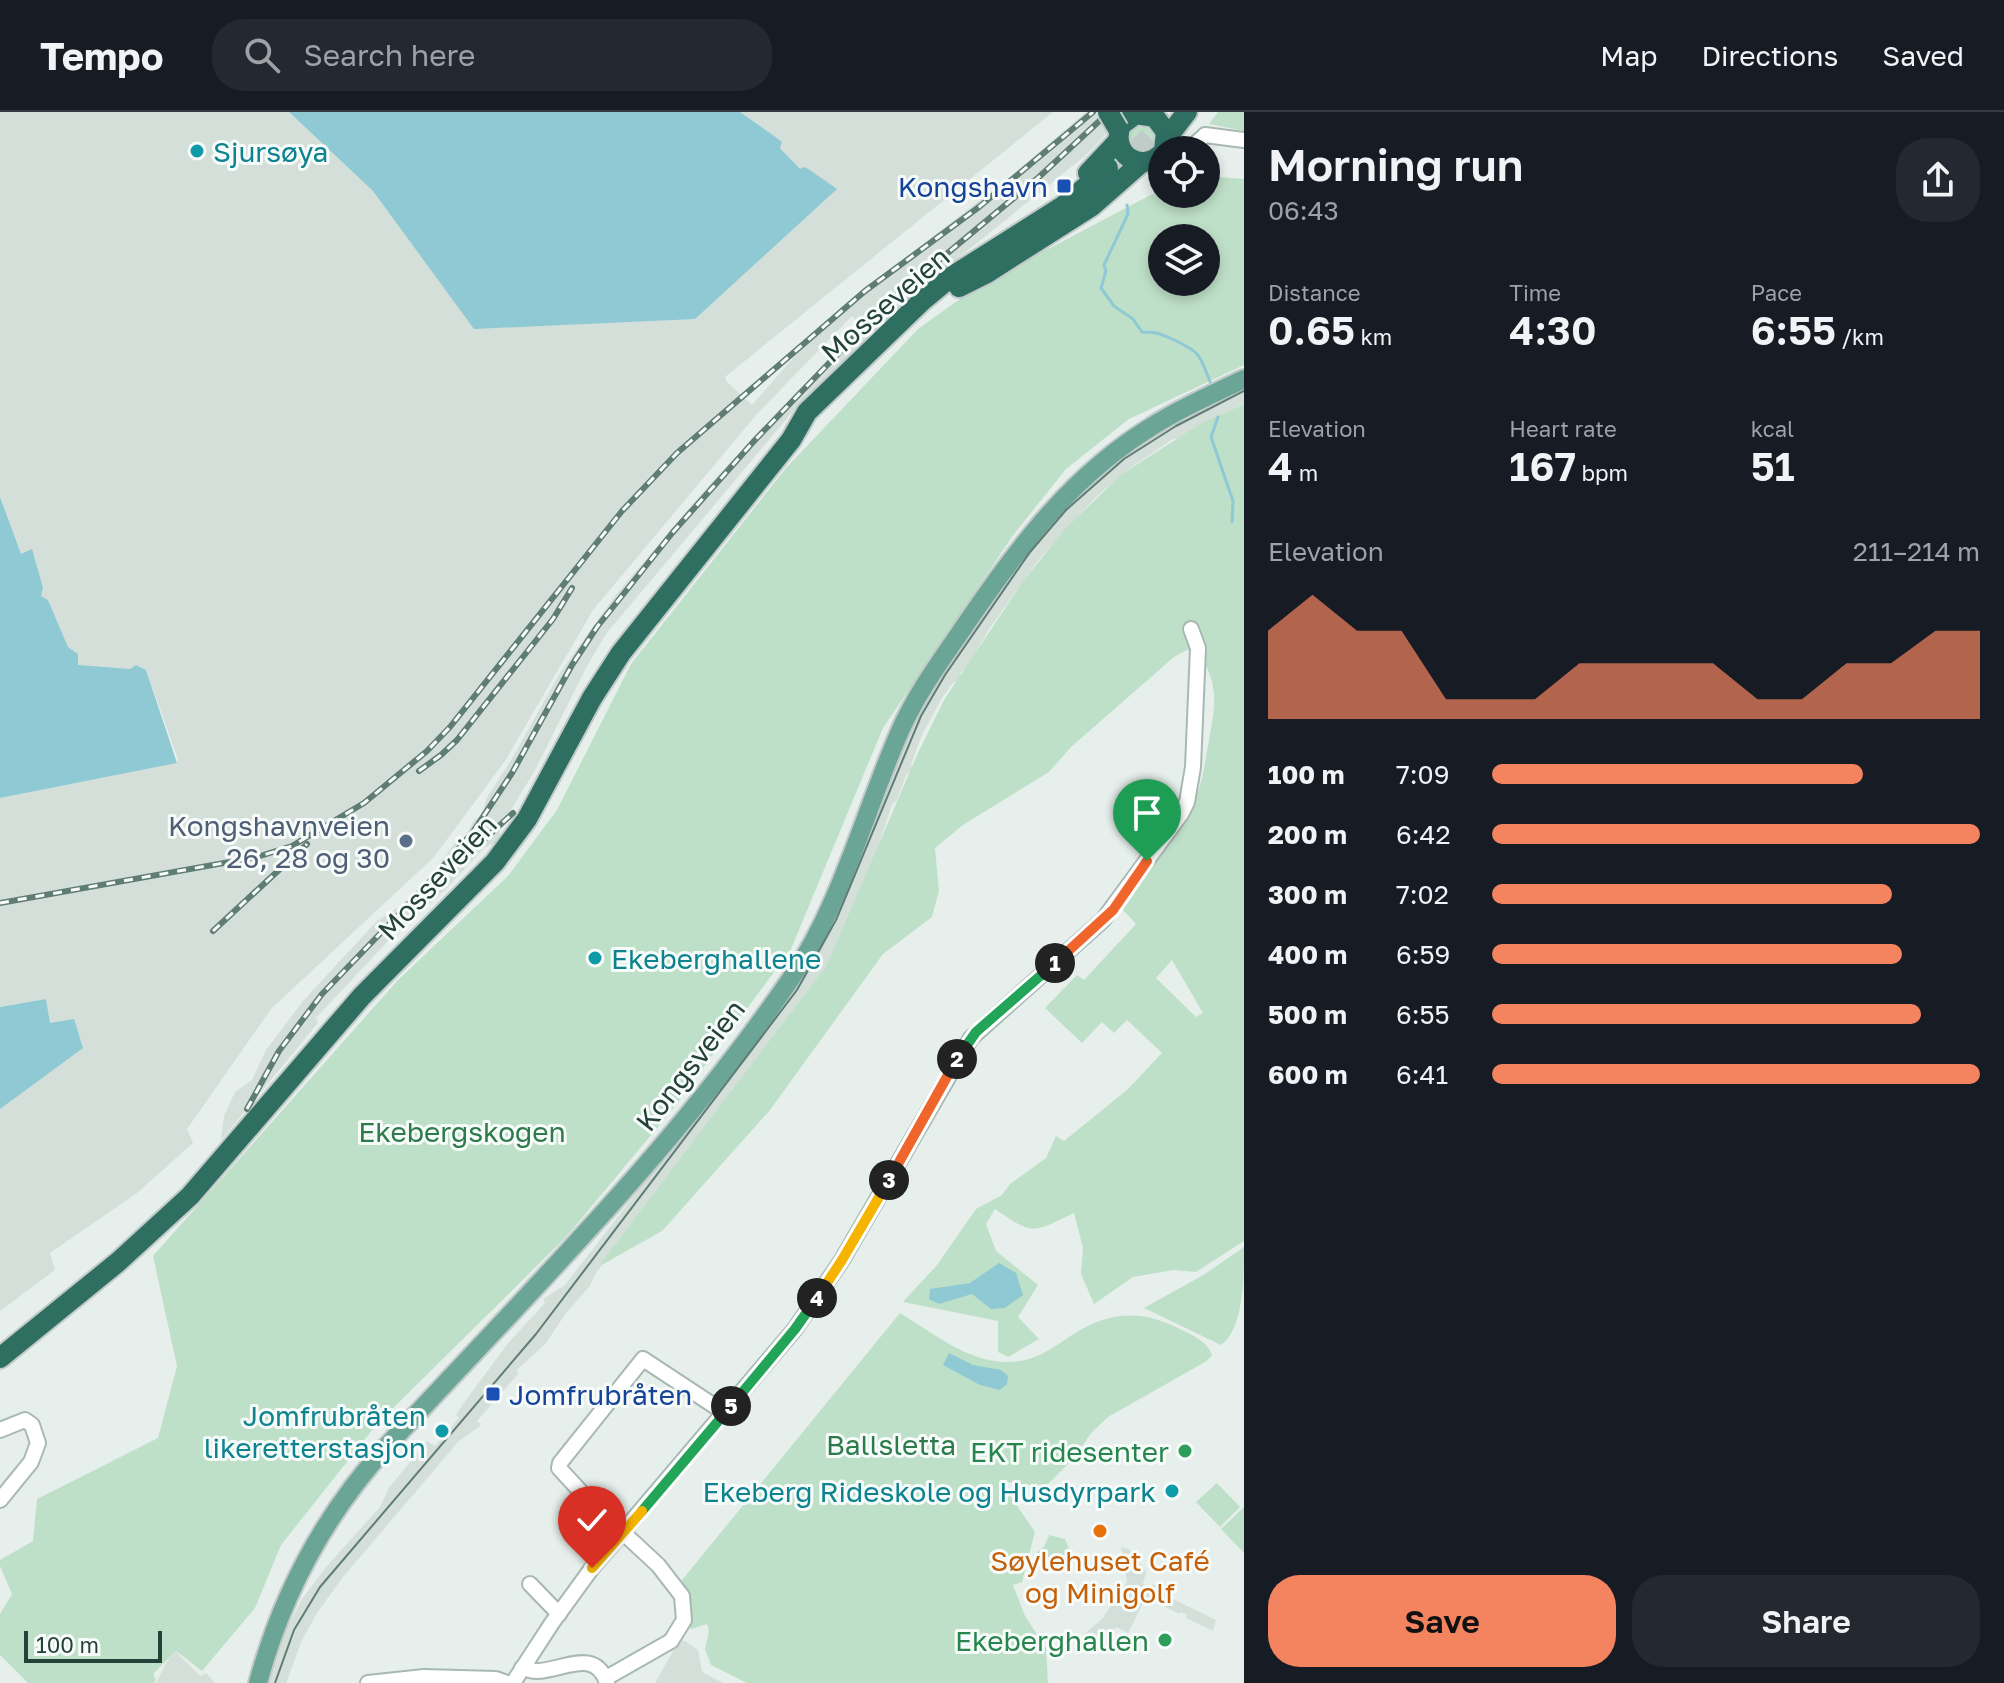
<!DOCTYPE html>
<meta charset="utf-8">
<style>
:root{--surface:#171b24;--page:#242831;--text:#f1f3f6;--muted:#9ea1a6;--line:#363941;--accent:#f4845f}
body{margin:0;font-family:"Golos Text",sans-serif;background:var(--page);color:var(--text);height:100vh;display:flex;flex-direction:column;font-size:30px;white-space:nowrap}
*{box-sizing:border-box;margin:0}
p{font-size:26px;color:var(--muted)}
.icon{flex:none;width:44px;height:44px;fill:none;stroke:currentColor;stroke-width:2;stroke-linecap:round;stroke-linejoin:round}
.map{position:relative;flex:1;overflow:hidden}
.sheet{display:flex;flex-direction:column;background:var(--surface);width:760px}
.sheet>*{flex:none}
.buttons{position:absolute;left:1148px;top:24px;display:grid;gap:16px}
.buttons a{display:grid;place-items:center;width:72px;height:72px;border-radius:50%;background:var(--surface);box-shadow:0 4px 12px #0003;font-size:40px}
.scale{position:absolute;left:24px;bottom:20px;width:138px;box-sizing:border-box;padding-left:8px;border:4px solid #24423a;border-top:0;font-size:22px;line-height:28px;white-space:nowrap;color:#24423a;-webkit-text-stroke:6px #f7fbf9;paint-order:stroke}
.pin{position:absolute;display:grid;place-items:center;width:68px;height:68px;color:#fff;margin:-82px -34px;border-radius:50% 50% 50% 0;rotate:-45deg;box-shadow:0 0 8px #0007}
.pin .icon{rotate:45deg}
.km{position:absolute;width:40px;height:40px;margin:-20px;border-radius:50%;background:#222;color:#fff;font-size:22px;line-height:40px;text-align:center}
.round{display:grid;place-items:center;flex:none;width:84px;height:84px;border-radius:32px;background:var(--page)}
.summary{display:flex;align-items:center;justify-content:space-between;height:136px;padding:0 24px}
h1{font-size:44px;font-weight:600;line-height:60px}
.metrics{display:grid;grid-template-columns:repeat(3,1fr);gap:12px;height:136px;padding:8px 24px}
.metrics div{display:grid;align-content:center}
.metrics b{font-size:40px;font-weight:600}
.metrics small{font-size:22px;font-weight:400}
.metrics p{font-size:22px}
.chart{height:224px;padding:16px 24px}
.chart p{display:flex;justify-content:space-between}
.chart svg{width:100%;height:144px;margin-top:8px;fill:var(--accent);opacity:.7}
.action{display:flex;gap:16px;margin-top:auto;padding:16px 24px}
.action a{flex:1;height:92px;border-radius:32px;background:var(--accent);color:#111;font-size:32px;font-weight:600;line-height:92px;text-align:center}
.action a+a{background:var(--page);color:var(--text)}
ul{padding:0 24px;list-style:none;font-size:26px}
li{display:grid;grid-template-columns:128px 96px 1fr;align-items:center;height:60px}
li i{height:20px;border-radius:10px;background:var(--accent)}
header{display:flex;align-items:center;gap:48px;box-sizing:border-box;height:112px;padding:0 40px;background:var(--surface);border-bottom:2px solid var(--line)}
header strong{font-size:38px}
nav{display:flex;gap:44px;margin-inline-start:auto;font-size:28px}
.search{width:560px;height:72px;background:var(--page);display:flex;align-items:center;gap:20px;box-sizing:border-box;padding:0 28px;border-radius:32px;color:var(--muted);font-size:30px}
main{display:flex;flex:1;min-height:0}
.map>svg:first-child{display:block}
.built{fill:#d4dfda}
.green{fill:#bfe0c8;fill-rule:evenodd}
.water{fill:#8ec9d4}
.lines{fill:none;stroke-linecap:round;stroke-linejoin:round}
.stream{stroke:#8ec9d4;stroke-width:3}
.highway-tunnel{stroke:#bfccc8;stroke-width:20;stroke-dasharray:20 10;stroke-linecap:butt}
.minor-casing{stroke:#a8b8b2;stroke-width:18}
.major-casing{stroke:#c2cac8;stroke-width:22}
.highway-casing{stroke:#c2cac8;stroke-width:24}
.minor{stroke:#fff;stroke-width:14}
.major{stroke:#6aa596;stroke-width:18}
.highway{stroke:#2f6f62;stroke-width:20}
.tram{stroke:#5f7d75;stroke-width:2}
.rail-casing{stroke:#5f7d75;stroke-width:6}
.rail{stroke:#f7fbf9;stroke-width:3;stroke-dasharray:9;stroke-linecap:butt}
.highway-bridge-casing{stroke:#c2cac8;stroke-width:24;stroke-linecap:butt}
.highway-bridge{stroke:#2f6f62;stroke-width:20}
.split-1-casing{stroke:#fff;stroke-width:16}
.split-2-casing{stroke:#fff;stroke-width:16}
.split-3-casing{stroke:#fff;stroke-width:16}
.split-4-casing{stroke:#fff;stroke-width:16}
.split-5-casing{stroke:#fff;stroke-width:16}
.split-6-casing{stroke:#fff;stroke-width:16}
.split-7-casing{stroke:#fff;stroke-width:16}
.split-1{stroke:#f0652b;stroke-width:10}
.split-2{stroke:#22a559;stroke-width:10}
.split-3{stroke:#f0652b;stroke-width:10}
.split-4{stroke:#f5b400;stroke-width:10}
.split-5{stroke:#22a559;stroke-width:10}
.split-6{stroke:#22a559;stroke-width:10}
.split-7{stroke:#f5b400;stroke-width:10}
.culture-dot{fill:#0f9aa8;stroke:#f7fbf9;stroke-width:3}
.transit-dot{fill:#1a4fb4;stroke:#f7fbf9;stroke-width:3}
.service-dot{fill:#5c6f8a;stroke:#f7fbf9;stroke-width:3}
.leisure-dot{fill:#2e9e5b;stroke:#f7fbf9;stroke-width:3}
.food-dot{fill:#e8710a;stroke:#f7fbf9;stroke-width:3}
.labels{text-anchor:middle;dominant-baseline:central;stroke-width:6;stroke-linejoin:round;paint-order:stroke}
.culture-label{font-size:28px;fill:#0d838f;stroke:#f7fbf9;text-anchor:start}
.transit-label{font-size:28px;fill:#164399;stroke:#f7fbf9;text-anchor:end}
.street-label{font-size:28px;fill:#24423a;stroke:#f7fbf9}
.service-label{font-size:28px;fill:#4e5e75;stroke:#f7fbf9;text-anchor:end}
.park-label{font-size:28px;fill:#2d7a4b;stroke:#f7fbf9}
.leisure-label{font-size:28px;fill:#27864d;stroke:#f7fbf9;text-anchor:end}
.food-label{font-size:28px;fill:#c56008;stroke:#f7fbf9}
</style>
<header>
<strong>Tempo</strong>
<div class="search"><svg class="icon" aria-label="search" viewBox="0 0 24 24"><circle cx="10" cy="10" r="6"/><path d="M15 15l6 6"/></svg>Search here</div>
<nav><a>Map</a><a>Directions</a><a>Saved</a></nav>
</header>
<main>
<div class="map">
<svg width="1244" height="1571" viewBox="0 0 1244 1571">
<rect width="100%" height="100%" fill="#e6efeb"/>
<!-- built -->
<g class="built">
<path d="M 0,0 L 289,0 L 373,79 L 475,217 L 836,78 L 807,56 L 800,58 L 780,35 L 781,30 L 777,26 L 740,0 L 1053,0 L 725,265 L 727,270 L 752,293 L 823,212 L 841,195 L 1009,66 L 1086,0 L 1127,0 L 1086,43 L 925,173 L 800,291 L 606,522 L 587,554 L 534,660 L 500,716 L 500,728 L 484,736 L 446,777 L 389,828 L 316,906 L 318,911 L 221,1028 L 224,1004 L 235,980 L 252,968 L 266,938 L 303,889 L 377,809 L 403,792 L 431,764 L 455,731 L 465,725 L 474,708 L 481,704 L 487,685 L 510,650 L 560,561 L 614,485 L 710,372 L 860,213 L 852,204 L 756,303 L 593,498 L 505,649 L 434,745 L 271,897 L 187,1017 L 193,1031 L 137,1081 L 50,1141 L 55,1158 L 0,1199 L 0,997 L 83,933 L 50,911 L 46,887 L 0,895 L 0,686 L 177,651 L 178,647 L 146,558 L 136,553 L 130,557 L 78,554 L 78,542 L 68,535 L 48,488 L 41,484 L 43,476 L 31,438 L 21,443 L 0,385 Z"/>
<path d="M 1244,275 L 1244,291 L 1178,327 L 1173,327 L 1133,354 L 1096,385 L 1040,446 L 989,517 L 968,554 L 961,560 L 959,568 L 952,572 L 942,586 L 922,623 L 911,652 L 914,656 L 906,663 L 897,688 L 892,693 L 873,749 L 829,854 L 825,856 L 596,1161 L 589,1175 L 566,1201 L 546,1231 L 517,1258 L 518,1262 L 477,1309 L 481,1312 L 479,1315 L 459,1329 L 343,1465 L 317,1501 L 302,1528 L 286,1571 L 269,1571 L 287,1516 L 302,1487 L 327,1454 L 380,1395 L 389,1376 L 427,1329 L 435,1334 L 459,1306 L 456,1303 L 463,1292 L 509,1230 L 545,1191 L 543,1187 L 565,1173 L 782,893 L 926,585 L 1027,438 L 1059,401 L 1122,344 L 1171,312 Z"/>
<path d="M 1121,1435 L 1131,1438 L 1146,1460 L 1143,1472 L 1148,1476 L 1152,1473 L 1159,1473 L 1173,1487 L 1216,1508 L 1213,1519 L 1186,1506 L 1187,1503 L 1181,1500 L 1179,1502 L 1146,1485 L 1128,1521 L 1116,1515 L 1102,1539 L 1083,1523 L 1102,1507 L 1127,1470 Z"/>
<path d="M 679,1529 L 685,1529 L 698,1538 L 702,1560 L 723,1571 L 655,1571 Z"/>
<path d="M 176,1540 L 200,1564 L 206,1561 L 215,1571 L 156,1571 L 168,1548 Z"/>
</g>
<!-- green -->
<g class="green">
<path d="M 1218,0 L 1244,0 L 1244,19 L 1209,12 Z"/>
<path d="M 1141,9 L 1157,18 L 1154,36 L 1144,41 L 1133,38 L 1127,21 Z"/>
<path d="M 1206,64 L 1244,67 L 1244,253 L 1129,307 L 1066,357 L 1014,422 L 883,616 L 791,837 L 672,998 L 566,1125 L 377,1312 L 281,1433 L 255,1496 L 202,1559 L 176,1539 L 153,1562 L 156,1568 L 153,1571 L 28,1571 L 0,1543 L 0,1502 L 12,1482 L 0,1454 L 0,1448 L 33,1429 L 37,1387 L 158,1326 L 177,1254 L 153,1144 L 398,868 L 508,764 L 557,698 L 631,552 L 786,356 L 918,217 L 1003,156 L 1050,136 L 1162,77 L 1162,82 L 1206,82 ZM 1162,126 L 1206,126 L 1206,170 L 1162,170 Z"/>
<path d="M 1244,292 L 1244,1129 L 1196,1160 L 1173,1158 L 1133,1165 L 1094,1192 L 1081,1162 L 1083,1136 L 1074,1101 C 1032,1121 1034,1124 995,1097 L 986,1112 L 996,1139 L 1038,1173 L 1018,1205 L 1039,1227 L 1008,1245 L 998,1240 L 998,1209 L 903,1190 L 937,1153 L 976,1097 L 1002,1083 L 1010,1072 L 1046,1046 L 1056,1024 L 1064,1029 L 1127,978 L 1162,941 L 1127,908 L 1114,921 L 1102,910 L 1082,931 L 1045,896 L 1077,863 L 1084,868 L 1136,812 L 1139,815 L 1121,796 C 1144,763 1186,713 1199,677 C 1204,661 1206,644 1209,628 C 1216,590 1219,573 1198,539 L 1187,538 L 1174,545 L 1071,635 L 1049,660 L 963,713 L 935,736 L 939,779 L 932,805 L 883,842 L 770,998 L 662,1119 L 598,1155 L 827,853 L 917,643 L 944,588 L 1024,468 L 1065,417 L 1122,362 L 1200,312 ZM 1172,848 L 1203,901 L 1196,905 L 1156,866 Z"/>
<path d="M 1244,1135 C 1244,1164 1244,1217 1221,1233 L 1144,1196 L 1205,1162 Z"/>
<path d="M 900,1201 C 933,1221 965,1248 1004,1250 C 1029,1251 1046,1241 1066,1227 C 1105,1200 1138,1196 1180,1217 C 1192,1223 1209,1230 1212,1244 L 1205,1250 L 1108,1305 L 1091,1321 L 1075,1345 L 1045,1375 L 1000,1369 L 1035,1420 L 1022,1470 L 1013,1473 L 1025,1504 L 1046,1536 L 1048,1571 L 747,1571 L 711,1553 L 705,1537 L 709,1519 L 707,1512 L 691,1517 L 678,1473 Z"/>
<path d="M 1217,1371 L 1240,1395 L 1220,1415 L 1196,1390 Z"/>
<path d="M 1244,1395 L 1244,1441 L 1221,1417 Z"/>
<path d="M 1049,1423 L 1065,1427 L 1069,1437 L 1065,1453 L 1062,1446 L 1059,1446 L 1056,1452 L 1047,1454 L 1046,1458 L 1041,1457 L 1042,1447 L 1037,1440 L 1044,1435 Z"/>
</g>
<!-- water -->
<g class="water">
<path d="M 289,0 L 740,0 L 777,26 L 782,30 L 780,36 L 800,57 L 804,55 L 807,56 L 837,77 L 695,207 L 474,217 L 373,79 Z"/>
<path d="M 0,385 L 21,442 L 32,437 L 43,476 L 41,484 L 48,488 L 68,535 L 78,542 L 78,553 L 130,557 L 136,553 L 146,558 L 177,651 L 0,686 Z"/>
<path d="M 46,887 L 50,911 L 74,907 L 83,936 L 0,997 L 0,895 Z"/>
<path d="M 999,1151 L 1016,1161 L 1023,1183 L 1005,1196 L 991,1197 L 972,1182 L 939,1192 L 929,1187 L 930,1177 L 970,1171 Z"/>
<path d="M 949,1241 L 973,1253 L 1001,1258 L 1008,1264 L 1007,1272 L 1000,1278 L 980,1273 L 943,1253 Z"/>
</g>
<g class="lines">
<!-- stream -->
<g class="stream">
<path d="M 1127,93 L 1128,102 L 1104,153 L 1106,159 L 1101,176 L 1114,194 L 1133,207 L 1142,220 C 1155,220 1159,221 1172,227 C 1202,241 1199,242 1211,272"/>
<path d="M 1218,305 L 1211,325 L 1233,389 L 1232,410"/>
</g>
<!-- highway-tunnel -->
<path class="highway-tunnel" d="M 1114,61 L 1170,3"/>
<!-- minor casing -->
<g class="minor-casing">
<g id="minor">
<path d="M 1189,38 L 1205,23 L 1244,28"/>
<path d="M 0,1318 L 25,1308 L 32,1313 L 38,1331 L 31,1350 L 0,1388"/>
<path d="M 530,1472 L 559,1502"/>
<path d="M 522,1556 C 527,1557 531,1559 536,1559 C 560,1560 595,1534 607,1571"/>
<path d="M 606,1566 L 671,1529 L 684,1508 L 682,1484 L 658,1453 L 591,1391 L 559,1356 L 560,1351 L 643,1247 L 725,1301"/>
<path d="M 368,1571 L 424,1565 L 496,1567 L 507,1571"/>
<path d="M 513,1571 L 552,1511 L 592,1456 L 795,1217 L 842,1148 L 971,926 L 1103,808 L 1181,702 L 1187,690 L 1193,655 L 1198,536 L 1191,517"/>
</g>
</g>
<!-- major casing -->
<g class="major-casing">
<path id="major" d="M 258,1571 C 282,1482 325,1402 387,1334 C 526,1183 673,1039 790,868 C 841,794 864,701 900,619 C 918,578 945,543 970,506 C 1021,432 1073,363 1151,315 C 1180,296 1213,282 1244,267"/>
</g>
<!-- highway casing -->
<g class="highway-casing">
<g id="highway">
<path d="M 1167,26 L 1187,0"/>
<path d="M 1162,41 C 1140,63 1110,41 1121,13 L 1136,2 L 1155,5 L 1166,20 L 1164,38"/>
<path d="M 1088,61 L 1118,29"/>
<path d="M 959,175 L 987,161 L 1092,94 L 1141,51"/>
<path d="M 0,1246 L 118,1150 L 190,1084 L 362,884 L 495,750 L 527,707 L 592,586 L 621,541 L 791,328 L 807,300 L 922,189 L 951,165 L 1063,94 L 1108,56"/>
</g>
</g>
<!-- minor -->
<use href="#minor" class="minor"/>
<!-- major -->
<use href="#major" class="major"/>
<!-- highway -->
<use href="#highway" class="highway"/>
<!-- tram -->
<path class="tram" d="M 275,1571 L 294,1518 L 320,1475 L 536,1222 L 797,878 L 836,808 L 921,604 L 945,563 L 1030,440 L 1066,398 L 1124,347 L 1176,314 L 1244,279"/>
<!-- rail casing -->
<g class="rail-casing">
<g id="rail">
<path d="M 419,659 L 441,643 L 457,628 L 553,507 L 572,476"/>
<path d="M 463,747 L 513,701"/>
<path d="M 0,791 L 257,745 L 292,734 L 364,691 L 427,639 L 450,615 L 622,399 L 677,341 L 865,179 L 979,95 L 1093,0"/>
<path d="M 213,819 L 307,732"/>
<path d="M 247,997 L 279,939 L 322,882 L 424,776 L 473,720 L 512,661 L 572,553 L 597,515 L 673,420 L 755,328 L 884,194 L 1039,65 L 1109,0"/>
</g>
</g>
<!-- rail -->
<use href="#rail" class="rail"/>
<!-- highway-bridge casing -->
<g class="highway-bridge-casing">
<path id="highway-bridge" d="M 1108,0 L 1118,17"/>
</g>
<!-- highway-bridge -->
<use href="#highway-bridge" class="highway-bridge"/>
</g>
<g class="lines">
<!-- split-1 casing -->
<g class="split-1-casing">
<path id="split-1" d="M 1055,851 L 1113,798 L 1147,749"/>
</g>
<!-- split-2 casing -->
<g class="split-2-casing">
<path id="split-2" d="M 957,947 L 976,920 L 1055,851"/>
</g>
<!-- split-3 casing -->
<g class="split-3-casing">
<path id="split-3" d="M 889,1068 L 957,947"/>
</g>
<!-- split-4 casing -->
<g class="split-4-casing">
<path id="split-4" d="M 817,1186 L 842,1148 L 889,1068"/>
</g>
<!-- split-5 casing -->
<g class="split-5-casing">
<path id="split-5" d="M 731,1294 L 795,1217 L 817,1186"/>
</g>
<!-- split-6 casing -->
<g class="split-6-casing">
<path id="split-6" d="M 642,1399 L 731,1294"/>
</g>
<!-- split-7 casing -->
<g class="split-7-casing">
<path id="split-7" d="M 592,1456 L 642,1399"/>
</g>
<!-- split-1 -->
<use href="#split-1" class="split-1"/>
<!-- split-2 -->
<use href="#split-2" class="split-2"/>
<!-- split-3 -->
<use href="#split-3" class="split-3"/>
<!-- split-4 -->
<use href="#split-4" class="split-4"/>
<!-- split-5 -->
<use href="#split-5" class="split-5"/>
<!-- split-6 -->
<use href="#split-6" class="split-6"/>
<!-- split-7 -->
<use href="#split-7" class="split-7"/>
</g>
<!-- markers -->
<g class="culture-dot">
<circle cx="197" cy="39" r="8"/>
<circle cx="595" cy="846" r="8"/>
<circle cx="442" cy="1319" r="8"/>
<circle cx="1172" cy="1379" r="8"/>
</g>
<g class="transit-dot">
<rect x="1056" y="66" width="16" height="16" rx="4"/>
<rect x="485" y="1274" width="16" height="16" rx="4"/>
</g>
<circle class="service-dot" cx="406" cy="729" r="8"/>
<g class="leisure-dot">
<circle cx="1185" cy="1339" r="8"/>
<circle cx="1165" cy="1528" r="8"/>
</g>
<circle class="food-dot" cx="1100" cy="1419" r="8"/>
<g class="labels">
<!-- culture labels -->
<g class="culture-label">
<text x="213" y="39">Sjursøya</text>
<text x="611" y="846">Ekeberghallene</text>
<text x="426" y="1303" text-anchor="end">Jomfrubråten<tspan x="426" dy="32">likeretterstasjon</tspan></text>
<text x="1156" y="1379" text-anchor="end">Ekeberg Rideskole og Husdyrpark</text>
</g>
<!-- transit labels -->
<g class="transit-label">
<text x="1048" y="74">Kongshavn</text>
<text x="509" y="1282" text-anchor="start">Jomfrubråten</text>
</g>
<!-- street labels -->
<g class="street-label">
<text transform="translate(885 192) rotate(-41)">Mosseveien</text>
<text transform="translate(437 765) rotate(-47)">Mosseveien</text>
<text transform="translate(690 953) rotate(-52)">Kongsveien</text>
</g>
<!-- service labels -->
<g class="service-label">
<text x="390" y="713">Kongshavnveien<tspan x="390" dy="32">26, 28 og 30</tspan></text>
</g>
<!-- park labels -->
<g class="park-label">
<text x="462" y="1019">Ekebergskogen</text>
<text x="891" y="1332">Ballsletta</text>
</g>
<!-- leisure labels -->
<g class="leisure-label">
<text x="1169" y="1339">EKT ridesenter</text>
<text x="1149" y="1528">Ekeberghallen</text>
</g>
<!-- food labels -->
<g class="food-label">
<text x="1100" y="1448">Søylehuset Café<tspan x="1100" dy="32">og Minigolf</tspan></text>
</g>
</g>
</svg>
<div class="buttons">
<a><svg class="icon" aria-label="locate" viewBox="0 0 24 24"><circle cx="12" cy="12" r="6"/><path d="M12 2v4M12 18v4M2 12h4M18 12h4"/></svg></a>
<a><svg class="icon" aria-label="layers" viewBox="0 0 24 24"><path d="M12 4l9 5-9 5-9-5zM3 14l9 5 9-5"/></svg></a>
</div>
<div class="scale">100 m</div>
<div class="pin" style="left:1147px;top:749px;background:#1e9e55"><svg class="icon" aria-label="arrive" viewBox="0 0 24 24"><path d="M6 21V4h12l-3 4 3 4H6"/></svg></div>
<div class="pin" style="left:592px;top:1456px;background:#d93025"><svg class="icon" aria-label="check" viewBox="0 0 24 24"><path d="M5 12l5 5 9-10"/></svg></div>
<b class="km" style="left:1055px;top:851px">1</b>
<b class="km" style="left:957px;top:947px">2</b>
<b class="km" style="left:889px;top:1068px">3</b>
<b class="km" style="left:817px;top:1186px">4</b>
<b class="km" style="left:731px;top:1294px">5</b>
</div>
<section class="sheet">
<div class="summary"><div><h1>Morning run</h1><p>06:43</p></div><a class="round"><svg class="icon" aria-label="share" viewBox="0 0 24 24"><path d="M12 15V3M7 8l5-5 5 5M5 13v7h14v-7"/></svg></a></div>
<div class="metrics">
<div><p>Distance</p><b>0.65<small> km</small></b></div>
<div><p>Time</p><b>4:30</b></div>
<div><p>Pace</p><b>6:55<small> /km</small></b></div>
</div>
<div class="metrics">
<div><p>Elevation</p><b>4<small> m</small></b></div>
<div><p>Heart rate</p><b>167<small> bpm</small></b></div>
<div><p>kcal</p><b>51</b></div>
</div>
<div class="chart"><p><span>Elevation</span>211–214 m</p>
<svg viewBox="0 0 160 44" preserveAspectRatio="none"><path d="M0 44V17L10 6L20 17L30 17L40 38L50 38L60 38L70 27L80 27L90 27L100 27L110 38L120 38L130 27L140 27L150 17L160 17V44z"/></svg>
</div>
<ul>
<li><b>100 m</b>7:09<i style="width:76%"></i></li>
<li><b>200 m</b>6:42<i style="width:100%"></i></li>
<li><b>300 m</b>7:02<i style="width:82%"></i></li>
<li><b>400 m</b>6:59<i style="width:84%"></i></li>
<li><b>500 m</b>6:55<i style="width:88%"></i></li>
<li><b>600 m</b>6:41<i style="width:100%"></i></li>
</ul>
<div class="action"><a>Save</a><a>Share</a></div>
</section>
</main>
